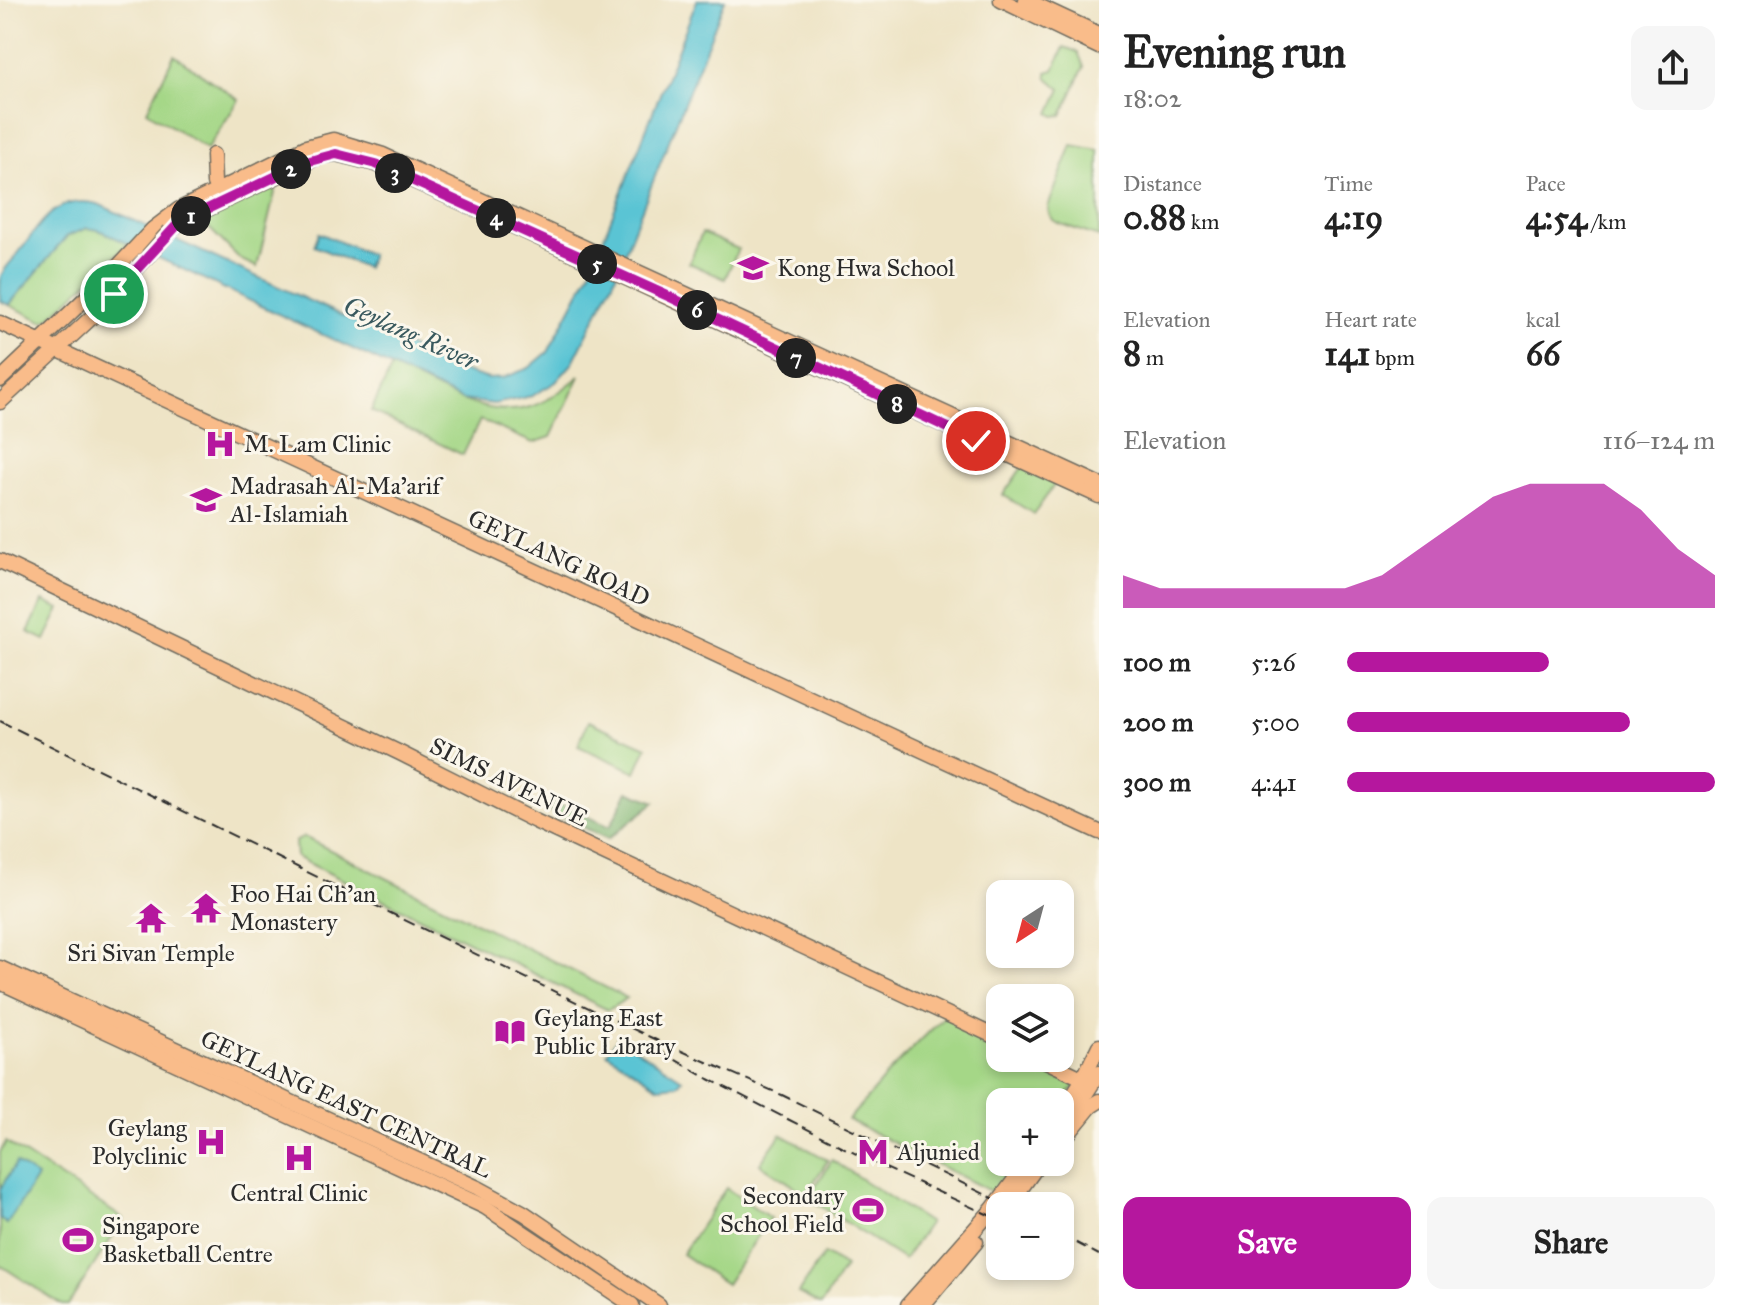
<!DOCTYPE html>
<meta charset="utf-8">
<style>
:root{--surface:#fff;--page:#f6f6f6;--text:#222;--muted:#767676;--accent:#b5179e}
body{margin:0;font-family:"IM FELL Great Primer",serif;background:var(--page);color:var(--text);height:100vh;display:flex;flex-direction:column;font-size:30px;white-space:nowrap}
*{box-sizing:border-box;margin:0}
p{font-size:26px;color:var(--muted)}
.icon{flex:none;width:44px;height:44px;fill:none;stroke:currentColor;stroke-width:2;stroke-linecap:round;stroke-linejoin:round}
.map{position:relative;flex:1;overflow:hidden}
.drawer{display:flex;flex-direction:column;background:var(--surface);width:640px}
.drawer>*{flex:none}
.needle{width:52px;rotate:216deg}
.fabs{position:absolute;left:986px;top:880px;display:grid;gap:16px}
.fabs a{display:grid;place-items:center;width:88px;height:88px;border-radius:16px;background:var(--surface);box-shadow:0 4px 12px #0003;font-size:40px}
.pin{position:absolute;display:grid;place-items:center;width:68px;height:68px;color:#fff;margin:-34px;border:4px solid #fff;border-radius:50%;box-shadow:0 2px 8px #0007}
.km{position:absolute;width:40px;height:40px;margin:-20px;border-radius:50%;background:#222;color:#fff;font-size:22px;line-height:40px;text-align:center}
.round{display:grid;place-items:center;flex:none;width:84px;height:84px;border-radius:16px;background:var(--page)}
.summary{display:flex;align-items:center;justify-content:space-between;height:136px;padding:0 24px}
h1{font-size:44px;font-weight:800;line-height:60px}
.stats{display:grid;grid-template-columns:repeat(3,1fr);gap:12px;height:136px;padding:8px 24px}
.stats div{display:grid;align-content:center}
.stats b{font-size:34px;font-weight:800}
.stats small{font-size:22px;font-weight:400}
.stats p{font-size:22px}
.chart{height:224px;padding:16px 24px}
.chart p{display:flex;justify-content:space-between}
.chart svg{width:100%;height:144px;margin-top:8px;fill:var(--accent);opacity:.7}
.primary-button{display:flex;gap:16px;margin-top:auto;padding:16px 24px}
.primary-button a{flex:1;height:92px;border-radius:16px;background:var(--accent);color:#fff;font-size:32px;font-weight:800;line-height:92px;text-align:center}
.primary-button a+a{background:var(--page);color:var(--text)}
ul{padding:0 24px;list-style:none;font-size:26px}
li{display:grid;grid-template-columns:128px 96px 1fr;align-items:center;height:60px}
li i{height:20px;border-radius:10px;background:var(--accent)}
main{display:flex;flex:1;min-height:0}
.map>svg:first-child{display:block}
.green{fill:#a5d787;stroke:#688159;stroke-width:2}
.forest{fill:#84b874;stroke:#587250;stroke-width:2}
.water{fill:#5ac4d4;stroke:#427880;stroke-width:2}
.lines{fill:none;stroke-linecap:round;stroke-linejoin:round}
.major-casing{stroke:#6f6c61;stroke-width:17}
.major{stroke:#f9bc8a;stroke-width:14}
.rail{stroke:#2b2b2b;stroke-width:2;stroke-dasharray:12 6;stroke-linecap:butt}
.major-bridge-casing{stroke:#6f6c61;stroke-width:17;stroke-linecap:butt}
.major-bridge{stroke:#f9bc8a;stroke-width:14}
.route-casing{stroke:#fff;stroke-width:16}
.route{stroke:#b5179e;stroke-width:10}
.labels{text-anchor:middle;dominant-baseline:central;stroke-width:6;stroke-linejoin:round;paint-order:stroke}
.poi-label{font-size:24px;fill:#2b2b2b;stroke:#fbf7ec;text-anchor:start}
.street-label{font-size:24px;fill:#2b2b2b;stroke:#fbf7ec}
.water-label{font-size:26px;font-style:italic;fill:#39595e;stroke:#fbf7ec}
</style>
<main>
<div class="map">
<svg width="1099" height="1305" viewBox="0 0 1099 1305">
<rect width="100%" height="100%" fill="#fbf7ec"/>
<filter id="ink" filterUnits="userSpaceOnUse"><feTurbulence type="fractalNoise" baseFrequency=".0125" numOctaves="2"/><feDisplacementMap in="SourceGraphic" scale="16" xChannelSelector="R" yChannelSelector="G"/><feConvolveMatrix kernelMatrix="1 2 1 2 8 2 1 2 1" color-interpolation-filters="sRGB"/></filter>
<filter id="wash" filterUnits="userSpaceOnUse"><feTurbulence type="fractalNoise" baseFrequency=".006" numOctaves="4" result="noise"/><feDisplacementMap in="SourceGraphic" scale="32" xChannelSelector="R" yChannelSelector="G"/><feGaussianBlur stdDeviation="1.8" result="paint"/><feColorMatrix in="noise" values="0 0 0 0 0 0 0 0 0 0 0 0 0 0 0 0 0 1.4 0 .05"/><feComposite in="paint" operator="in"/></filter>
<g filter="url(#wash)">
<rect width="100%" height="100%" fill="#eee4c6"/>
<!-- green -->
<g class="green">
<path d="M 1064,47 L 1078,52 L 1084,67 L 1062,115 L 1055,116 L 1050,113 L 1061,89 L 1047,77 L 1047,72 L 1054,70 Z"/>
<path d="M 174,55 L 239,100 L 207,149 L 147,111 Z"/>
<path d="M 1072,145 L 1099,150 L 1099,237 L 1058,223 C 1051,220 1048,215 1048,207 Z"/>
<path d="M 277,184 L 257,267 L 241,260 L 201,220 Z"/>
<path d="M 87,228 L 99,230 L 129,243 L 47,320 L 42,321 L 9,305 L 67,236 Z"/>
<path d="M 702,233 L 738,249 L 725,279 L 689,263 Z"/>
<path d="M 392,367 C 433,386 487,422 533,406 C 551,400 566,387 580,376 L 551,437 L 533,443 L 480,420 L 463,455 L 371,411 Z"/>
<path d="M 1025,463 L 1059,478 L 1034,514 L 1003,495 Z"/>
<path d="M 43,601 L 60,609 L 45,640 L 28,632 Z"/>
<path d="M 588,721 L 647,747 L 636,772 L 578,746 Z"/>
<path d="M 304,837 L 627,998 L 608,1010 L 296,857 L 295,842 Z"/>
<path d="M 947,1014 L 1000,1039 L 1000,1058 L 1040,1058 L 1083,1079 L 1060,1102 L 1000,1102 L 1000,1162 L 1027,1162 L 1002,1197 L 848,1120 L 893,1068 Z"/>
<path d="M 781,1134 L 828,1160 L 806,1194 L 760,1164 Z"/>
<path d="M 6,1142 L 124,1219 L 68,1305 L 62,1305 L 0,1265 L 0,1152 Z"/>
<path d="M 832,1160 L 929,1223 L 904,1260 L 808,1198 Z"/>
<path d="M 726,1188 L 770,1218 L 726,1284 L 682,1254 Z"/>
<path d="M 824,1254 L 845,1267 L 821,1305 L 798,1293 Z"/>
</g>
<!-- forest -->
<path class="forest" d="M 628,791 L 655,802 L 608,839 L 549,811 L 553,801 L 610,827 Z"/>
<!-- water -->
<g class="water">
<path d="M 697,0 L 725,0 L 613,282 L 572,364 L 556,382 L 532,396 L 494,404 L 462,400 L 99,230 L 87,228 L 67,236 L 9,305 L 0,301 C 0,294 0,283 1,276 C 4,268 14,259 20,251 C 42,222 56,194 98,204 L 465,372 L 489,379 L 503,378 L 529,368 L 548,352 L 590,272 Z"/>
<path d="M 319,233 L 371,255 L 366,268 L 314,246 Z"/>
<path d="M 618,1037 L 682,1079 L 677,1085 L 659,1087 L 607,1053 Z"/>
<path d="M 16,1163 L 37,1177 L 7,1224 L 0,1219 L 0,1189 Z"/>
</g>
</g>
<g filter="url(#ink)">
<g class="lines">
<!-- major casing -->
<g class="major-casing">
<g id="major">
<path d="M 1001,0 L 1099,47"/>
<path d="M 1026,0 L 1099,34"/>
<path d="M 213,155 L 214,183 L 217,189"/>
<path d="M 170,231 L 180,222 L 320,156 L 336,154 L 376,164 C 618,272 857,387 1099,496"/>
<path d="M 0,323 L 1099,832"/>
<path d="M 0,380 L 110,275 L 153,229 L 178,210 L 306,147 L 333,140 L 383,155 L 1099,484"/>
<path d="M 0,402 L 92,317 L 148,256"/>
<path d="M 0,561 L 400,753 L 535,821 L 1000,1039"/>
<path d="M 0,968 L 478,1188 L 524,1213 L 659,1305"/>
<path d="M 0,982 L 485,1207 L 632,1305"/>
<path d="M 1040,1058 L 1090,1082"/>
<path d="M 1060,1115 L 1083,1079 L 1099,1046"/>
<path d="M 1060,1134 L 1099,1073"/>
<path d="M 1060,1144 L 1091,1106 L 1099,1101"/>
<path d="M 1017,1194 L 1040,1162"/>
<path d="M 908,1305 L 992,1210 L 1028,1162"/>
<path d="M 923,1305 L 976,1242"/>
</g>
</g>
<!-- major -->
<use href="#major" class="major"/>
<!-- rail -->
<g class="rail">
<path d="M 0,721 L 417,926 L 652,1038 L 782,1095 L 1009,1206"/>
<path d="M 660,1051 L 709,1079 L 870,1161 L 1000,1220"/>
<path d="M 1060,1234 L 1099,1255"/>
</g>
<!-- major-bridge casing -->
<g class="major-bridge-casing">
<path id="major-bridge" d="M 148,256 L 170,231"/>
</g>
<!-- major-bridge -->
<use href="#major-bridge" class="major-bridge"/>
</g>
</g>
<g class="lines" filter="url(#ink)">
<!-- route casing -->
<g class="route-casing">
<path id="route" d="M 114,294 L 180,222 L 306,162 L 336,154 L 376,164 L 477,210 L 670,297 L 976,441"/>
</g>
<!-- route -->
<use href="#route" class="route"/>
</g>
<!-- icons -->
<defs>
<g id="school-bare" transform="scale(2.4)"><path d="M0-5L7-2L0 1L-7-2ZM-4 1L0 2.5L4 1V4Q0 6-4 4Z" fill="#b5179e" stroke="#fbf7ec" stroke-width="2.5" paint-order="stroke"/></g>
<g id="hospital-bare" transform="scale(2.4)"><path d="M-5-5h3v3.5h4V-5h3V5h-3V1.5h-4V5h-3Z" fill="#b5179e" stroke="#fbf7ec" stroke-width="2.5" paint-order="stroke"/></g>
<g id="temple-bare" transform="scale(2.4)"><path d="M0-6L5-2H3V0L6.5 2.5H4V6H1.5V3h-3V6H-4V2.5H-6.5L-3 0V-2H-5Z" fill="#b5179e" stroke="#fbf7ec" stroke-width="2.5" paint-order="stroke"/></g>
<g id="library-bare" transform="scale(2.4)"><path d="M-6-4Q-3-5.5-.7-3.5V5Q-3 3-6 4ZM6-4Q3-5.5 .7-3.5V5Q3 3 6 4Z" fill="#b5179e" stroke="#fbf7ec" stroke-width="2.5" paint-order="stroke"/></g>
<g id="metro-bare" transform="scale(2.4)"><path d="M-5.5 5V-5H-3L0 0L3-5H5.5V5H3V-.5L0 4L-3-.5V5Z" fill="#b5179e" stroke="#fbf7ec" stroke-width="2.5" paint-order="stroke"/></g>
<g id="stadium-bare" transform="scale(2.4)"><path d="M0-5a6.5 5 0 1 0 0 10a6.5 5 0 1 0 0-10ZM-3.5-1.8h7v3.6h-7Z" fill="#b5179e" stroke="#fbf7ec" stroke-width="2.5" paint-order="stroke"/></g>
</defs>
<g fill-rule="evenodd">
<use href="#school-bare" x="753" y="268"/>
<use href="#hospital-bare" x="220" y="444"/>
<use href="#school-bare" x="206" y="500"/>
<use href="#temple-bare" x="206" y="908"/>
<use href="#temple-bare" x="151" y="918"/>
<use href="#library-bare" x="510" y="1032"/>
<use href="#hospital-bare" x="211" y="1142"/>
<use href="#metro-bare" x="873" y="1152"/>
<use href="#hospital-bare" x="299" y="1158"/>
<use href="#stadium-bare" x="868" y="1210"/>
<use href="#stadium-bare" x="78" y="1240"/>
</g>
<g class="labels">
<!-- poi labels -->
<g class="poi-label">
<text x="777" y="268">Kong Hwa School</text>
<text x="244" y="444">M. Lam Clinic</text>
<text x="230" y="486">Madrasah Al-Ma'arif<tspan x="230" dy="28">Al-Islamiah</tspan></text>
<text x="230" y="894">Foo Hai Ch'an<tspan x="230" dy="28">Monastery</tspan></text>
<text x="151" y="953" text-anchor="middle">Sri Sivan Temple</text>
<text x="534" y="1018">Geylang East<tspan x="534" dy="28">Public Library</tspan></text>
<text x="187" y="1128" text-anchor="end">Geylang<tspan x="187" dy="28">Polyclinic</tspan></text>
<text x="897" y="1152">Aljunied</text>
<text x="299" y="1193" text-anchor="middle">Central Clinic</text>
<text x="844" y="1196" text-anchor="end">Secondary<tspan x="844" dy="28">School Field</tspan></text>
<text x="102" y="1226">Singapore<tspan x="102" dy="28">Basketball Centre</tspan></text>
</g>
<!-- street labels -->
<g class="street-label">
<text transform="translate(559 558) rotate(25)">GEYLANG ROAD</text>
<text transform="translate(509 782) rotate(26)">SIMS AVENUE</text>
<text transform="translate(346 1104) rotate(25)">GEYLANG EAST CENTRAL</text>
</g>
<!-- water labels -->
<g class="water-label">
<text transform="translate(411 333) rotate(24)">Geylang River</text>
</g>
</g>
</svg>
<div class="fabs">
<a><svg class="needle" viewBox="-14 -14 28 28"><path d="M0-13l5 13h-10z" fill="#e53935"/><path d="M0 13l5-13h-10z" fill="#767676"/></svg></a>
<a><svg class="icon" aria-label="layers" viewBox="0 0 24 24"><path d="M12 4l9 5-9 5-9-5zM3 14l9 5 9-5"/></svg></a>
<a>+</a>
<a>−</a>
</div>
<div class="pin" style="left:114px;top:294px;background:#1e9e55"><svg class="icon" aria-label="arrive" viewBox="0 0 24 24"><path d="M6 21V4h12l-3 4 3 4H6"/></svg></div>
<div class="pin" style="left:976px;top:441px;background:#d93025"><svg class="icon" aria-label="check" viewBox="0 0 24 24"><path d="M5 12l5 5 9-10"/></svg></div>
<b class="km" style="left:191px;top:216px">1</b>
<b class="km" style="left:291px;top:169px">2</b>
<b class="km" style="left:395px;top:173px">3</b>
<b class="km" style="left:496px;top:218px">4</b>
<b class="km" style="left:597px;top:264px">5</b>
<b class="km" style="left:697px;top:310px">6</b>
<b class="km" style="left:796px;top:358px">7</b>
<b class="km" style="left:897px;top:404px">8</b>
</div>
<section class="drawer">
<div class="summary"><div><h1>Evening run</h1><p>18:02</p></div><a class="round"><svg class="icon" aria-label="share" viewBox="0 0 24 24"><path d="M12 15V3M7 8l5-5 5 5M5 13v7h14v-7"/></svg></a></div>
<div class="stats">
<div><p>Distance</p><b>0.88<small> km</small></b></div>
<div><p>Time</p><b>4:19</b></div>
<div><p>Pace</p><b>4:54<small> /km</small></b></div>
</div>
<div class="stats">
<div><p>Elevation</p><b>8<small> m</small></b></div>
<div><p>Heart rate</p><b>141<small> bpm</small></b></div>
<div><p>kcal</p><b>66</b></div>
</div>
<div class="chart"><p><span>Elevation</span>116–124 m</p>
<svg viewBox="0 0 160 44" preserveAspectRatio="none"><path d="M0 44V34L10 38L20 38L30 38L40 38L50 38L60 38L70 34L80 26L90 18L100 10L110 6L120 6L130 6L140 14L150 26L160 34V44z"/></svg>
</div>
<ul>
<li><b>100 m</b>5:26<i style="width:55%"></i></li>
<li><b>200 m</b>5:00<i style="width:77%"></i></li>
<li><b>300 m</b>4:41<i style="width:100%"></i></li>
</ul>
<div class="primary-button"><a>Save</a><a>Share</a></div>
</section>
</main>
